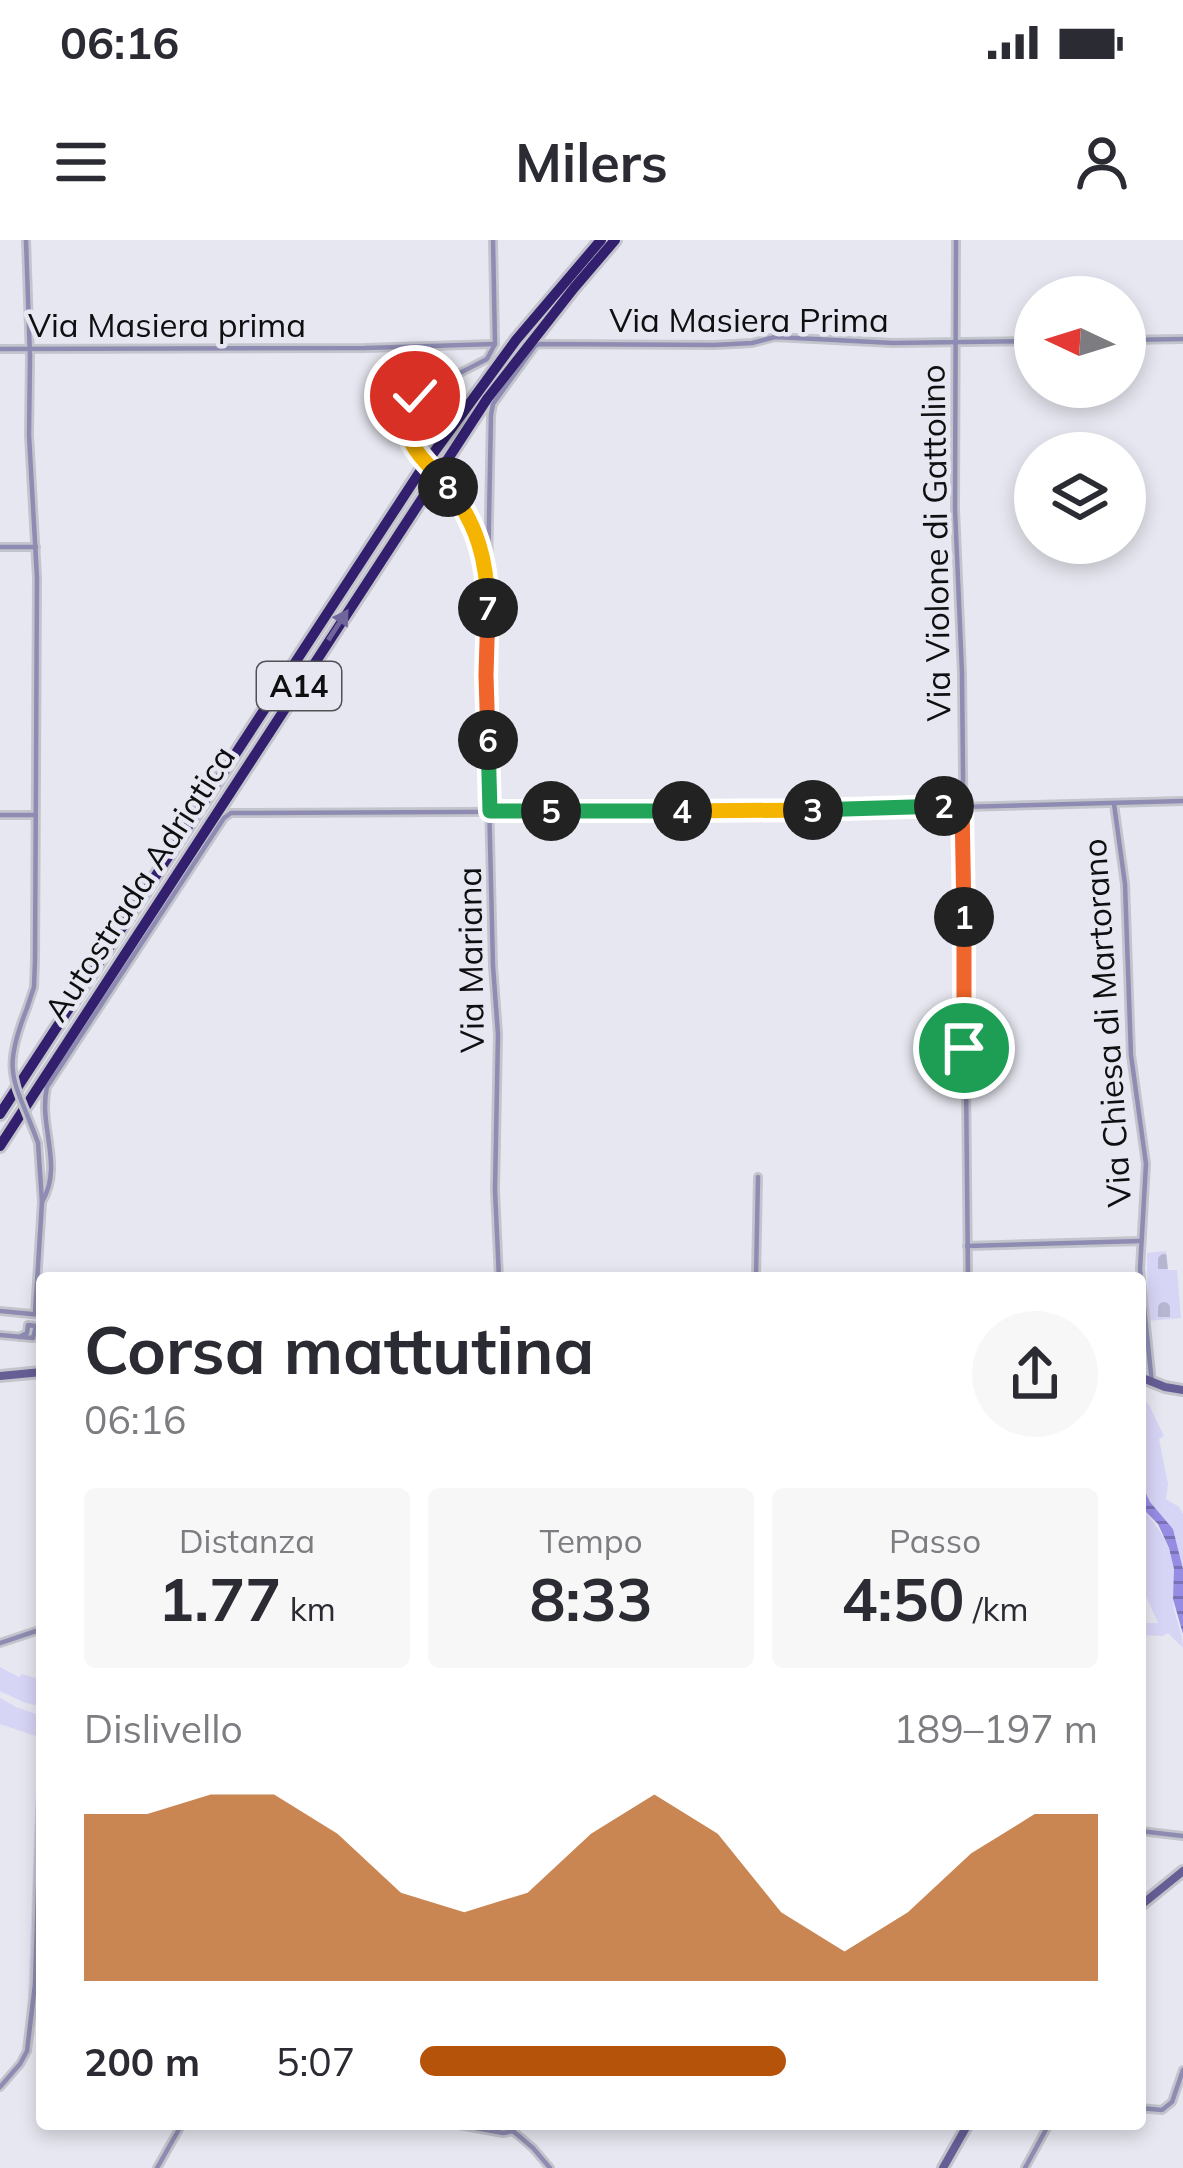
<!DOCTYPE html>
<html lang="it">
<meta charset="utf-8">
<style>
:root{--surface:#fff;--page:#f7f7f7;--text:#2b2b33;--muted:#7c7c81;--accent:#b45309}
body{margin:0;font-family:Mulish,sans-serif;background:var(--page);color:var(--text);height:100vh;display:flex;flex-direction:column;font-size:45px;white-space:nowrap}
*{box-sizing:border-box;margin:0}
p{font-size:39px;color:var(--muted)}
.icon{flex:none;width:66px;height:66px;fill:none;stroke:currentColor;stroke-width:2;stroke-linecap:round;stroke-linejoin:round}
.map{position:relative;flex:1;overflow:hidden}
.drawer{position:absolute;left:36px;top:1032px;width:1110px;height:858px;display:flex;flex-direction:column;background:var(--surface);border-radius:12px;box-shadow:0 6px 18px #0003}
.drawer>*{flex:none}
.needle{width:78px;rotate:274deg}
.controls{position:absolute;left:1014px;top:36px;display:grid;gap:24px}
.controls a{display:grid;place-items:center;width:132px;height:132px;border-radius:50%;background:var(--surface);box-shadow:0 6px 18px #0003;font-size:60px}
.pin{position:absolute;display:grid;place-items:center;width:102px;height:102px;color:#fff;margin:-51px;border:6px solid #fff;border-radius:50%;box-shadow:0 3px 12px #0007}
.km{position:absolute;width:60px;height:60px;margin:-30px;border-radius:50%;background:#222;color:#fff;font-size:33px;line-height:60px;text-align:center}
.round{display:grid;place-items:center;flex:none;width:126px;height:126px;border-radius:63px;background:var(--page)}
.summary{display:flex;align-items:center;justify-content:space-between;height:204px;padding:0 48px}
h1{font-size:66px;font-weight:700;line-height:90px}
.figures{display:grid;grid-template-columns:repeat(3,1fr);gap:18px;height:204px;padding:12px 48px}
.figures div{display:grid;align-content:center;border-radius:12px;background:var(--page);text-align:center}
.figures b{font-size:60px;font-weight:700}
.figures small{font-size:33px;font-weight:400}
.figures p{font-size:33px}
.chart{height:336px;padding:24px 48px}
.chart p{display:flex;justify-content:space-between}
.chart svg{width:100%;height:216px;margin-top:12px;fill:var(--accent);opacity:.7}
ul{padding:0 48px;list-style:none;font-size:39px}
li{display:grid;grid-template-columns:192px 144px 1fr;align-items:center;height:90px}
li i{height:30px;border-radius:15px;background:var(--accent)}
.status{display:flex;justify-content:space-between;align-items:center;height:84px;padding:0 60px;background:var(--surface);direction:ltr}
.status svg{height:33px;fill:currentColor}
header{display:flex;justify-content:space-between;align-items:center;height:156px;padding:0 48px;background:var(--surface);font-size:54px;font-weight:700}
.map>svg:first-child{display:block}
.green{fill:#d7d5f5}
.cemetery{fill:url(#cemetery-stones)}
.water{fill:url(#water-rules)}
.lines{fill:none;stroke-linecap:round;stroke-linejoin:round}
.street-casing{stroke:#c4c4cd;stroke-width:10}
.secondary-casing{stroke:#c4c4cd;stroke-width:14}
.highway-casing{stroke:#c4c4cd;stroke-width:16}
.street{stroke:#8e8cb2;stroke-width:4.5}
.secondary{stroke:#655f96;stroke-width:8}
.highway{stroke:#32206e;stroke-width:10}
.street-bridge-casing{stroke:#c4c4cd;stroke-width:10;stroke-linecap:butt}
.street-bridge{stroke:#8e8cb2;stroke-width:4.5}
.oneway{fill:#71669c}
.split-1-casing{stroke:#fff;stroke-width:24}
.split-2-casing{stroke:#fff;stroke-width:24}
.split-3-casing{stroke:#fff;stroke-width:24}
.split-4-casing{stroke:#fff;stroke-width:24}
.split-5-casing{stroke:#fff;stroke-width:24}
.split-6-casing{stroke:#fff;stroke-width:24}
.split-7-casing{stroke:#fff;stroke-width:24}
.split-8-casing{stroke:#fff;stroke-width:24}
.split-9-casing{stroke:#fff;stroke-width:24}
.split-1{stroke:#f0652b;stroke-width:15}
.split-2{stroke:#f0652b;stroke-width:15}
.split-3{stroke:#22a559;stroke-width:15}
.split-4{stroke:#f5b400;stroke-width:15}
.split-5{stroke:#22a559;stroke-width:15}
.split-6{stroke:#22a559;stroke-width:15}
.split-7{stroke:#f0652b;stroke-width:15}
.split-8{stroke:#f5b400;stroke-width:15}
.split-9{stroke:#f5b400;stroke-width:15}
.labels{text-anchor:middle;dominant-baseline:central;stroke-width:9;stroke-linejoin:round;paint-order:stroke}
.shield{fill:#e7e7f1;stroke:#505055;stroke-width:3}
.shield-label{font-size:30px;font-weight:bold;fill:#0f0f12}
.street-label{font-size:33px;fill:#0f0f12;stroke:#e7e7f1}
</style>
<div class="status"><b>06:16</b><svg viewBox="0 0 49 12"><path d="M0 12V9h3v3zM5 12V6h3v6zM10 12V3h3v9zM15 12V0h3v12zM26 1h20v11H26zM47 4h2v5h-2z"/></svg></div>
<header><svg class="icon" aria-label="menu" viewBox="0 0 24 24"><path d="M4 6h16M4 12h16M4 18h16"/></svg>Milers<svg class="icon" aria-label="person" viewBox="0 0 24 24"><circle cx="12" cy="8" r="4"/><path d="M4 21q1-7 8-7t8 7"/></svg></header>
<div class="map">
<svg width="1183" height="1928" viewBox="0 0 1183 1928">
<defs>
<pattern id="cemetery-stones" width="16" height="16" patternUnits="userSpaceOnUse" patternTransform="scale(3)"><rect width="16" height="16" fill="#d7d5f5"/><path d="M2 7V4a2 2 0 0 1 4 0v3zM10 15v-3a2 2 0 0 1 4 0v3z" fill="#b7b6d1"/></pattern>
<pattern id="water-rules" width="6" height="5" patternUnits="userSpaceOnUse" patternTransform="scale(3)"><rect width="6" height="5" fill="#978ce4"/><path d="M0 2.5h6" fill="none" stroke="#7a71b7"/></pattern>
</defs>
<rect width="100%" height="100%" fill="#e7e7f1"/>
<!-- green -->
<g class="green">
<path d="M 1140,1162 L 1148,1163 L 1164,1196 L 1159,1199 L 1168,1244 L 1166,1259 L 1179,1267 L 1183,1274 L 1183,1329 L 1173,1289 L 1150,1262 L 1143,1247 L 1141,1239 L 1145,1223 Z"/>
<path d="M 1140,1266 C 1157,1286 1172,1304 1174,1332 C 1175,1342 1173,1352 1173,1361 C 1174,1378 1183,1391 1183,1408 L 1168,1393 L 1163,1396 L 1140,1395 L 1140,1383 L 1158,1383 L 1141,1345 Z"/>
<path d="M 0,1427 L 19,1437 L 22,1434 L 42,1440 L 42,1467 L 23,1462 L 0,1451 Z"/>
<path d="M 0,1458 L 16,1467 L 42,1476 L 42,1639 L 40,1641 L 36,1757 L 28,1756 L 38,1497 L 0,1484 Z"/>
</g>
<!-- cemetery -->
<path class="cemetery" d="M 1166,1011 L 1168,1030 L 1177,1030 L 1181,1078 L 1148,1081 L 1147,1013 Z"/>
<!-- water -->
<path class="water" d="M 1140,1183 L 1145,1205 L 1143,1247 L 1150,1262 L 1173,1289 L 1183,1329 L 1183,1394 L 1173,1359 L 1174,1329 L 1169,1308 L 1158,1284 L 1140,1266 Z"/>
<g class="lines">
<!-- street casing -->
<g class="street-casing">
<g id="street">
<path d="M 26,0 L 30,117 L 29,195 L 37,338 L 35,721 L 34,747 L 27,768"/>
<path d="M 956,0 L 955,269 L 962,433 L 968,1038"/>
<path d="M 1125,100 L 1183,99"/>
<path d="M 0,109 L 365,108 L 495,104"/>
<path d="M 421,216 C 405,196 400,179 415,156 L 487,119 L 495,104 L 493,0"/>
<path d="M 446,244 L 467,273 L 485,325"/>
<path d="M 0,307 L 36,307"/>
<path d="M 1114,564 L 1125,644 L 1131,815 L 1146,924 L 1140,1029 L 1152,1143"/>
<path d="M 0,575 L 35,575"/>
<path d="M 42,962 C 64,925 38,886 47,847 L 224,578 L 231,573 L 846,570 L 1183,561"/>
<path d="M 967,1006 L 1141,1001"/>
<path d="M 499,1038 L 495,950 L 498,794 L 493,726 L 486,435 L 491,175 L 493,164 L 535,106 L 540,104 L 714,105 L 752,103 L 775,97 L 893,103 L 1035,101"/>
<path d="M 756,1038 L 758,937"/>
<path d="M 0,1071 L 42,1075"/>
<path d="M 35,1074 L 42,962 L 38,903"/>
<path d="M 0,1095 L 33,1098 L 36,1086 L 28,1085 L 27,1093 L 19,1097"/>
<path d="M 0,1403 L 42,1389"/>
<path d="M 1140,1591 L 1183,1596"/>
<path d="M 0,1847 L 20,1824 L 27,1811 L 35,1744 L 42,1526"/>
<path d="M 1140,1868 L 1162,1870 L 1172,1862 L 1183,1830"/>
<path d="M 454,1884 L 503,1893 L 513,1891"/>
<path d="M 512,1884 L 513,1891 L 533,1908 L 550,1928"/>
<path d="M 157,1928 L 182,1884"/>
<path d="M 1025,1928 L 1049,1884"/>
</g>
</g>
<!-- secondary casing -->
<g class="secondary-casing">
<g id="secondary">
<path d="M 0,1136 L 42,1132"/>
<path d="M 1140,1137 L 1165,1147 L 1183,1150"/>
<path d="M 1140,1666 L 1183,1631"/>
<path d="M 943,1928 L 968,1884"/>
</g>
</g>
<!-- highway casing -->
<g class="highway-casing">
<g id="highway">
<path d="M 0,874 L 421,230 L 516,100 L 601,0"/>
<path d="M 0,906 L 487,159 L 574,48 L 615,0"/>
</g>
</g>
<!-- street -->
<use href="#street" class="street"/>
<!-- secondary -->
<use href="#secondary" class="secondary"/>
<!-- highway -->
<use href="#highway" class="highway"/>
<!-- street-bridge casing -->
<g class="street-bridge-casing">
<g id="street-bridge">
<path d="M 422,216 L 445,243"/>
<path d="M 27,768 C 0,836 15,839 38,903"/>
</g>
</g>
<!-- street-bridge -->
<use href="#street-bridge" class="street-bridge"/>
</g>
<!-- one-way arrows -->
<defs><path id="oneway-solid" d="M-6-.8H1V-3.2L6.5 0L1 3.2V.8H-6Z" transform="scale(3)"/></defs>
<use class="oneway" href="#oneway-solid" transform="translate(338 385) rotate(-57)"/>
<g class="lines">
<!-- split-1 casing -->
<g class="split-1-casing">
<path id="split-1" d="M 964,677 L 964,808"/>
</g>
<!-- split-2 casing -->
<g class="split-2-casing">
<path id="split-2" d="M 944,566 L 962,565 L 964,677"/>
</g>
<!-- split-3 casing -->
<g class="split-3-casing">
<path id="split-3" d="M 813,570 L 944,566"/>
</g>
<!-- split-4 casing -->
<g class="split-4-casing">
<path id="split-4" d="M 682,571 L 813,570"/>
</g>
<!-- split-5 casing -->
<g class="split-5-casing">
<path id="split-5" d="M 551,571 L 682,571"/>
</g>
<!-- split-6 casing -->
<g class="split-6-casing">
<path id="split-6" d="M 488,500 L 490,571 L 551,571"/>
</g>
<!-- split-7 casing -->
<g class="split-7-casing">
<path id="split-7" d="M 488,368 L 486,435 L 488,500"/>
</g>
<!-- split-8 casing -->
<g class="split-8-casing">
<path id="split-8" d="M 448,247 C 478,285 487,321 488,368"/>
</g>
<!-- split-9 casing -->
<g class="split-9-casing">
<path id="split-9" d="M 415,156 C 389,195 425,219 448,247"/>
</g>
<!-- split-1 -->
<use href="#split-1" class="split-1"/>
<!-- split-2 -->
<use href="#split-2" class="split-2"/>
<!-- split-3 -->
<use href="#split-3" class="split-3"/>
<!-- split-4 -->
<use href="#split-4" class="split-4"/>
<!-- split-5 -->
<use href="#split-5" class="split-5"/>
<!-- split-6 -->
<use href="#split-6" class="split-6"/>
<!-- split-7 -->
<use href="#split-7" class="split-7"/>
<!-- split-8 -->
<use href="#split-8" class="split-8"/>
<!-- split-9 -->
<use href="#split-9" class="split-9"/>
</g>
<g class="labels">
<!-- shield labels -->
<rect class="shield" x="257" y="422" width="84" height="48" rx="9"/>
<g class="shield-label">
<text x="299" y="446">A14</text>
</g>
<!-- street labels -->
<g class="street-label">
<text x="749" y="79">Via Masiera Prima</text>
<text x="167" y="84">Via Masiera prima</text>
<text transform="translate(935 303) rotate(-91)">Via Violone di Gattolino</text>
<text transform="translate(139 643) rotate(-57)">Autostrada Adriatica</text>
<text transform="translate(470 720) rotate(-91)">Via Mariana</text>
<text transform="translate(1106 783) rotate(-94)">Via Chiesa di Martorano</text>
</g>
</g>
</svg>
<div class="controls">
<a><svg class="needle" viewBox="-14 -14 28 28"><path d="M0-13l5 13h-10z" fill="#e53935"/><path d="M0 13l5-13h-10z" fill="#7c7c81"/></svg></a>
<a><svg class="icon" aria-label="layers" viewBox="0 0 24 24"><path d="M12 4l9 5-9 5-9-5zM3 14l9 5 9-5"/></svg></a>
</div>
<div class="pin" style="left:964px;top:808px;background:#1e9e55"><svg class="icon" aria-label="arrive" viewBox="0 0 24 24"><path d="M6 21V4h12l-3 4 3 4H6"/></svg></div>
<div class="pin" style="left:415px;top:156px;background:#d93025"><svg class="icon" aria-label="check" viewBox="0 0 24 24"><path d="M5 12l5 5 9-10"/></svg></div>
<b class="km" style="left:964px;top:677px">1</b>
<b class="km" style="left:944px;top:566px">2</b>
<b class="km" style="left:813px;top:570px">3</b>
<b class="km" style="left:682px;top:571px">4</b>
<b class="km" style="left:551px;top:571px">5</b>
<b class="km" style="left:488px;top:500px">6</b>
<b class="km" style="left:488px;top:368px">7</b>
<b class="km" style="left:448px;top:247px">8</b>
<section class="drawer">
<div class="summary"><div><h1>Corsa mattutina</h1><p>06:16</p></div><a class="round"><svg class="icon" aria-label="share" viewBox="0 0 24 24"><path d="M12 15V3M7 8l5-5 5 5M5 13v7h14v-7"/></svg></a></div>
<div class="figures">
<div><p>Distanza</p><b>1.77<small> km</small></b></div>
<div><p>Tempo</p><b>8:33</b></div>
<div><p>Passo</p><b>4:50<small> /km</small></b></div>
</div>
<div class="chart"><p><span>Dislivello</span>189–197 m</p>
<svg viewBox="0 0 160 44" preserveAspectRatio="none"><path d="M0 44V10L10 10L20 6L30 6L40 14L50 26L60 30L70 26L80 14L90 6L100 14L110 30L120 38L130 30L140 18L150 10L160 10V44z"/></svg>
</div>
<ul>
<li><b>200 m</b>5:07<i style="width:54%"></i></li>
</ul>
</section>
</div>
